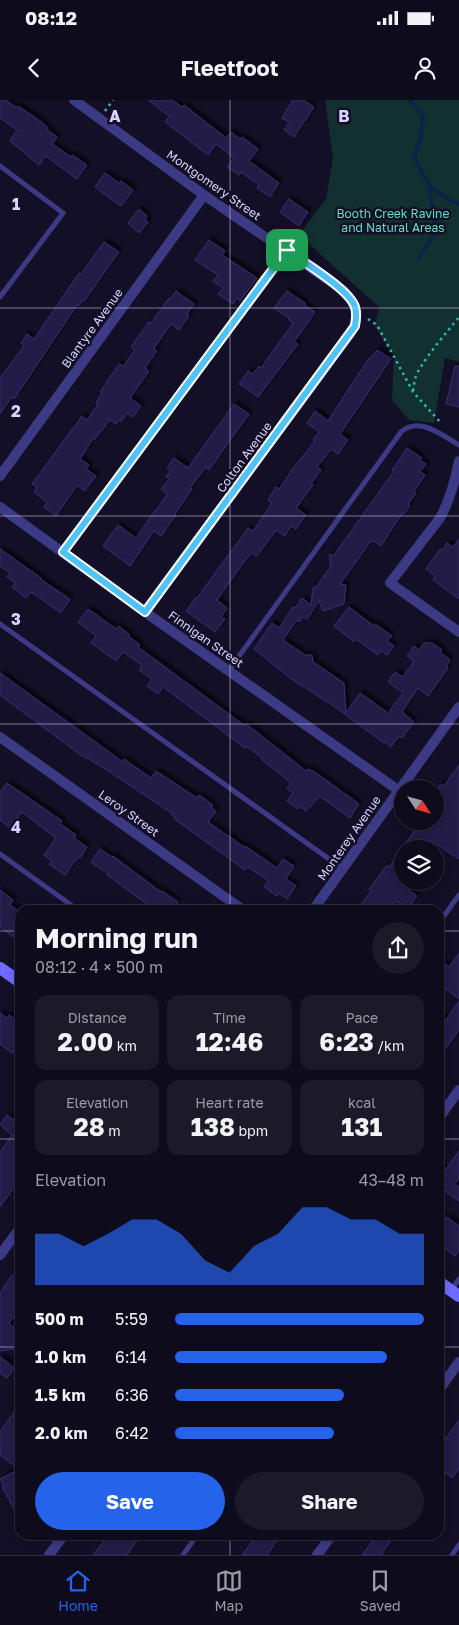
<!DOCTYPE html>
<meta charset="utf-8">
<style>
:root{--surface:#0e0b1c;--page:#1c1929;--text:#f1f3f6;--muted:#9b9ba3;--line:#2e2b3b;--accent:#2563eb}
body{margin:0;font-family:"Golos Text",sans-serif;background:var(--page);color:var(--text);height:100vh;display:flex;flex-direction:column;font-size:19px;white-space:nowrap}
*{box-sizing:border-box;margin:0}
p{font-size:16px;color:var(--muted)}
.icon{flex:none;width:28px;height:28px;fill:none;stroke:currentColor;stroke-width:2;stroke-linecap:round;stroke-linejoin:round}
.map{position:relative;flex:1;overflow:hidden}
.panel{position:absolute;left:15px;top:805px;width:429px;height:635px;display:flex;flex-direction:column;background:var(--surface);border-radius:15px;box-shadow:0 2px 8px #0003,0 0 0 1px var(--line)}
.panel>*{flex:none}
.needle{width:32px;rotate:126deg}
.buttons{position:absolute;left:394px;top:680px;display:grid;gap:10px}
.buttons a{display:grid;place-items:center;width:50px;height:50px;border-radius:50%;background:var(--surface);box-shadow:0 2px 8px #0003,0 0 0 1px var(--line);font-size:25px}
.pin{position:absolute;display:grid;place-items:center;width:42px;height:42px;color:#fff;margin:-21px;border-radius:10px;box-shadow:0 2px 8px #0006}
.round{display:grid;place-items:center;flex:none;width:52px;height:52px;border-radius:26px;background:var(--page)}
.headline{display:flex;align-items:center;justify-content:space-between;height:85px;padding:0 20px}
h1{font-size:28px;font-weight:700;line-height:38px}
.figures{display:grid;grid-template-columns:repeat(3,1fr);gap:8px;height:85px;padding:5px 20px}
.figures div{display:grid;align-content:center;border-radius:12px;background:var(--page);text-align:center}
.figures b{font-size:25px;font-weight:700}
.figures small{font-size:14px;font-weight:400}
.figures p{font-size:14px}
.chart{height:140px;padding:10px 20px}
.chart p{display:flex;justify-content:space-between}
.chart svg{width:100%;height:90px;margin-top:5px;fill:var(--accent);opacity:.7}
.cta{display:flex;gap:10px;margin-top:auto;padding:10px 20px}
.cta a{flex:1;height:58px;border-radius:30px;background:var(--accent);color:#fff;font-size:20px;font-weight:700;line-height:58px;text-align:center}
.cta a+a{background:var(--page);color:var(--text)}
ul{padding:0 20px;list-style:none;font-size:16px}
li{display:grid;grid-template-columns:80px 60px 1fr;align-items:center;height:38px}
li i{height:12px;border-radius:6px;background:var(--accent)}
.status{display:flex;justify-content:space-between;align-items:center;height:35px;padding:0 25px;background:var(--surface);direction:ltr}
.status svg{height:14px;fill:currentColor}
header{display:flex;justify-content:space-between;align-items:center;height:65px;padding:0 20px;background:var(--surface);font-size:22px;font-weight:700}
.dock{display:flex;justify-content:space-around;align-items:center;height:70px;border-top:1px solid var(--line);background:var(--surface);font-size:14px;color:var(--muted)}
.dock a{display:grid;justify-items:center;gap:2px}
.dock .current{color:var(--accent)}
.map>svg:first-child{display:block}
.green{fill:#12302f}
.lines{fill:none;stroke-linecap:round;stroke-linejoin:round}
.stream{stroke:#0c2248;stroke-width:4}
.building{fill:#241b47;stroke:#3b2d73;filter:url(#shadow)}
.path{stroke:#2fb8b0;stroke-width:2.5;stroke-dasharray:2.5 4;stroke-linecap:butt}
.lane{stroke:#3d3a85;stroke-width:5}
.street{stroke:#3d3a85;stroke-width:10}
.secondary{stroke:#6f6bff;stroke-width:12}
.route-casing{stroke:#fff;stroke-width:10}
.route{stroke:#4fc3f7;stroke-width:6}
.grid{fill:none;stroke:#d9d4ff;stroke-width:1;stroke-opacity:0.55}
.labels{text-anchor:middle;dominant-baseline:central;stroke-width:5;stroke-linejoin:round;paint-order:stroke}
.street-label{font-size:12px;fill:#d9d4ff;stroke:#130f26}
.park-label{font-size:12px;fill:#5fe0c0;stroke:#130f26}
.grid-label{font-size:16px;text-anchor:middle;font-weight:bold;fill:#d9d4ff;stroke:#130f26;stroke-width:5;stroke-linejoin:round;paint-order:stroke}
</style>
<div class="status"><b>08:12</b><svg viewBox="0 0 49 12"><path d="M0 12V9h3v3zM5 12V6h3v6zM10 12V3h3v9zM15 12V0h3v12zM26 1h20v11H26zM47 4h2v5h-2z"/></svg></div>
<header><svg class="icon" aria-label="back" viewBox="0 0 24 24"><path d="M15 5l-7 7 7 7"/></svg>Fleetfoot<svg class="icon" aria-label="person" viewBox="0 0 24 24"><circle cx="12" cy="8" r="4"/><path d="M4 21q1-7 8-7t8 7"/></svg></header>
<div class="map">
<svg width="459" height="1455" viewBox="0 0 459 1455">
<defs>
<filter id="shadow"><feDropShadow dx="3.5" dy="-3.5" stdDeviation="1" flood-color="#0009"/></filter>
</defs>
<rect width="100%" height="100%" fill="#130f26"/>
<!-- green -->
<path class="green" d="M 325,0 L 459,0 L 459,262 L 445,258 L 434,323 L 409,320 L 392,300 L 394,256 L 375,226 L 379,207 L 299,135 L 326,99 L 333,58 Z"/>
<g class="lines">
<!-- stream -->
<g class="stream">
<path d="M 410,0 L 423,17 L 421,37 L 414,57 C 427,83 430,93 459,104"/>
<path d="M 419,158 L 436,131 L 429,86"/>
</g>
</g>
<!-- building -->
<g class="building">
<path d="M 0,0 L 6,0 L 17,8 L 18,6 L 39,20 L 48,28 L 47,30 L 57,37 L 52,44 L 71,57 L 72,55 L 87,65 L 77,79 L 46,56 L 39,65 L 10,41 L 17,30 L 0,18 Z"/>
<path d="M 148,0 L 172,0 L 182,7 L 184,5 L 226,38 L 231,32 L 240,39 L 242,37 L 258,49 L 249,61 L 279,83 L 270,97 L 257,88 L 259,85 L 241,72 L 239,75 L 227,67 L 234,58 L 216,44 L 208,55 L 165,22 L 169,16 Z"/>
<path d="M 293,0 L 303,0 L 314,7 L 294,37 L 284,30 L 289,22 L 282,18 Z"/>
<path d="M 105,73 L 119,83 L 121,81 L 133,90 L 121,106 L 95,87 Z"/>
<path d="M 289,99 L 308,112 L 299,126 L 280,112 Z"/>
<path d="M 139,109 L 147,116 L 145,120 L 148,122 L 139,133 L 128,123 Z"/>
<path d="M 209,140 L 225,151 L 222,155 L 257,178 L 240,201 L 237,198 L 233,204 L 218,194 L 223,188 L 213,181 L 218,175 L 195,160 Z"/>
<path d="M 104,142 L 119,152 L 84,201 L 83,200 L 78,206 L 77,205 L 14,299 L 12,297 L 0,314 L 0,278 L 24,246 L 21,243 L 27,234 L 34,239 L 79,173 L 81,174 Z"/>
<path d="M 176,191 L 194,204 L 187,214 L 189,216 L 179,230 L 171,224 L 154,248 L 157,251 L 145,268 L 149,271 L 130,298 L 141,306 L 133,317 L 127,313 L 121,322 L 119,320 L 116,324 L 110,320 L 94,340 L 93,339 L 80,359 L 89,365 L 86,369 L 96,376 L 85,391 L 77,385 L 56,416 L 44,407 L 47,402 L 34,392 L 37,387 L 32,384 L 82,316 L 87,320 L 98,304 L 96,303 L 102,293 L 100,292 L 112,274 L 119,264 L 123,266 L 135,250 L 131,247 L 149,222 L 151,223 L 169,198 L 170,199 Z"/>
<path d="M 287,191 L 305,203 L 304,205 L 315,212 L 294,242 L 298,244 L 258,297 L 239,284 L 248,271 L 253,274 L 259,266 L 261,268 L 293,223 L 288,219 L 289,218 L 274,208 Z"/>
<path d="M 377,250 L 391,259 L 340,334 L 348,340 L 338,354 L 331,349 L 317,367 L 321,370 L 311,384 L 313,385 L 296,408 L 306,415 L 296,429 L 291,426 L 285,436 L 276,430 L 257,456 L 252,453 L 246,459 L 217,500 L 227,508 L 221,517 L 225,519 L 215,532 L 186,511 L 196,497 L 197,498 L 248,428 L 253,431 L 272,403 L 268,400 L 276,387 L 279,389 L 291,372 L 290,372 L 315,341 L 313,340 L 319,332 L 307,323 L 315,311 L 328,321 L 369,258 L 370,259 Z"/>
<path d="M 455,266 L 459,266 L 459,307 L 446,304 Z"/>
<path d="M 234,304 L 249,314 L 209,370 L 206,367 L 190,388 L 192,389 L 175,414 L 176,415 L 161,436 L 154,431 L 130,466 L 103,446 L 118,425 L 136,438 L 155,410 L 156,411 L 167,394 L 161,389 L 169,379 L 166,377 L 171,370 L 167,368 L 174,358 L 188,368 Z"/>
<path d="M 407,348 L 422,358 L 420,360 L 426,364 L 420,372 L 425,375 L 414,392 L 416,393 L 408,404 L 410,406 L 403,415 L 402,414 L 381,446 L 374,441 L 373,442 L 371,441 L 340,484 L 346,485 L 344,504 L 323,511 L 319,501 L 307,519 L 303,517 L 299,522 L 297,520 L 283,540 L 305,555 L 312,555 L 313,562 L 344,583 L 346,613 L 360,593 L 388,613 L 403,593 L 388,582 L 395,572 L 403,577 L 414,561 L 407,556 L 414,546 L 419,550 L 424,543 L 432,543 L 442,550 L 440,552 L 450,560 L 446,567 L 448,568 L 428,596 L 418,588 L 402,612 L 414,622 L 402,638 L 399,636 L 391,647 L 385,642 L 384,643 L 338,609 L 290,578 L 254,549 L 272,523 L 279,528 L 293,507 L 295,508 L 302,498 L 311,505 L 313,488 L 317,486 L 331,465 L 329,455 L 334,455 L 352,430 L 394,371 L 392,370 Z"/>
<path d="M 459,439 L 459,499 L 433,480 L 435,476 L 426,469 L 440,449 L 442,450 L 447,443 L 453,447 Z"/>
<path d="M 0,449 L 41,478 L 40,479 L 70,499 L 61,513 L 31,492 L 26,498 L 12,487 L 16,483 L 7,477 L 10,473 L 0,466 Z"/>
<path d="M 349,507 L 374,526 L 375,524 L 392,536 L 387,541 L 394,546 L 387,555 L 381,551 L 378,555 L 356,539 L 354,542 L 334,526 Z"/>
<path d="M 88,509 L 116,529 L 118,526 L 129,534 L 128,536 L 140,545 L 138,547 L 245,626 L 246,624 L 258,633 L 306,671 L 308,669 L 315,672 L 359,704 L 350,718 L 321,697 L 319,697 L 306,711 L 300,706 L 298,709 L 287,701 L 293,693 L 287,688 L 291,683 L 261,659 L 263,658 L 246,646 L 245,648 L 163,587 L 158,594 L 147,586 L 152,579 L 139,570 L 142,565 L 123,552 L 116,561 L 91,543 L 96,536 L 78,522 Z"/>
<path d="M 0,573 L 123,662 L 124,659 L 151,678 L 156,671 L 197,698 L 199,695 L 213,705 L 211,707 L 216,711 L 208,722 L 244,747 L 245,746 L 277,768 L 283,759 L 294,766 L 286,779 L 296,786 L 287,799 L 279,793 L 277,796 L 264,787 L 268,781 L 248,767 L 245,770 L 176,720 L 176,719 L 172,715 L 173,714 L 98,664 L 98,665 L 87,658 L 86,659 L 0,595 Z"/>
<path d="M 459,665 L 459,759 L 430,740 L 424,749 L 402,749 L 402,781 L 415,781 L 409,790 L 417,796 L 408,808 L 396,801 L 392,806 L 389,804 L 385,810 L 357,810 L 371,791 L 369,789 L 387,765 L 389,767 L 416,729 L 414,727 L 419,721 L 435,721 L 435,692 L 441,684 L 444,686 Z"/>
<path d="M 7,683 L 62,721 L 60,724 L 76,735 L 74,738 L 87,747 L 80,758 L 78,757 L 65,775 L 49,764 L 52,761 L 44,755 L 56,738 L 22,712 L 10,728 L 0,720 L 0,692 Z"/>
<path d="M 100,749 L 112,757 L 113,756 L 161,792 L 162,791 L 178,802 L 172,810 L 155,810 L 107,775 L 108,774 L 91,762 Z"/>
<path d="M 0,790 L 13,800 L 10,805 L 20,812 L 20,842 L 0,827 Z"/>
<path d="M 459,853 L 459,899 L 439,884 L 439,860 L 449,867 Z"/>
<path d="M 459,901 L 459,930 L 439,958 L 439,915 L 446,920 Z"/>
<path d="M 0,913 L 7,918 L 9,915 L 20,924 L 20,941 L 12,953 L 0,944 Z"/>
<path d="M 7,1015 L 20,1024 L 20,1079 L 0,1107 L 0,1052 L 12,1035 L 0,1025 Z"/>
<path d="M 459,1051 L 459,1078 L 455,1084 L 459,1087 L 459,1101 L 439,1087 L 439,1073 L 443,1068 L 445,1070 Z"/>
<path d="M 439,1115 L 445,1120 L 447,1117 L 459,1126 L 459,1150 L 455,1156 L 439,1144 Z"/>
<path d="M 12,1175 L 20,1180 L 20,1208 L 9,1223 L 20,1233 L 17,1237 L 18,1246 L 15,1249 L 0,1251 L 0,1193 Z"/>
<path d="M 0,1257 L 15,1268 L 7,1278 L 0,1273 Z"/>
<path d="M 20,1305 L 20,1420 L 2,1387 L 4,1386 L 0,1379 L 19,1369 L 0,1355 L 0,1331 Z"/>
<path d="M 459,1320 L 459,1369 L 452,1378 L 446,1373 L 439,1383 L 439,1348 Z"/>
<path d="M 109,1435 L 141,1435 L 127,1455 L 93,1455 Z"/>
<path d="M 257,1435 L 281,1435 L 267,1455 L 242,1455 Z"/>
<path d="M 377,1435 L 395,1435 L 381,1455 L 362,1455 Z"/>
</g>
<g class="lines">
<!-- path -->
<g class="path">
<path d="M 105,11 L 113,0"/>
<path d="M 368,219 L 377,225 L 413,292 L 441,323"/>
<path d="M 413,291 C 414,287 414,283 415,279 C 419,264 448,231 459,217"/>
</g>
<!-- lane -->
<g class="lane">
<path d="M 0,66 L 63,113 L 0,197"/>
<path d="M 63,452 L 287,151"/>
<path d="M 0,524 L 343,769"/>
<path d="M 229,570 L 401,332 C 419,316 442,335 459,345"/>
<path d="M 0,754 L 78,810"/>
<path d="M 439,823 L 459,795"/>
<path d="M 451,1190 L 459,1179"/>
<path d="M 183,1455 L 197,1435"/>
<path d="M 452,1455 L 459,1445"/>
</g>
<!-- street -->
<g class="street">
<path d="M 74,0 L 204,95 L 344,191 C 357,206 361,216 350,234 L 145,512"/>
<path d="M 459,361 C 455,381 450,400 440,418 L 390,483 L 459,532"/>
<path d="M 0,376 L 204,95"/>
<path d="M 0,407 L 145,512 L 398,690"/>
<path d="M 0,637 L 243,810"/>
<path d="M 313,810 L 459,607"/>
<path d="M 439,1018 L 459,990"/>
<path d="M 0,1155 L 20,1128"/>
<path d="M 439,1290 L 459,1262"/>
<path d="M 49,1455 L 64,1435"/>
<path d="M 317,1455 L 332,1435"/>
</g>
<!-- secondary -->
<g class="secondary">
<path d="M 0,868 L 20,882"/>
<path d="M 439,1182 L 459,1196"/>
</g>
</g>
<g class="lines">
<!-- route casing -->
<g class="route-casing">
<path id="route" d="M 287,150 C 303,162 349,189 355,207 C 357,213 356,220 355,226 L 145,512 L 63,452 Z"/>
</g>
<!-- route -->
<use href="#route" class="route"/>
</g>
<!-- grid -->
<path class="grid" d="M 230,0 L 230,810M 0,208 L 459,208M 0,416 L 459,416M 0,624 L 459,624M 0,831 L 20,831M 439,831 L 459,831M 0,1039 L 20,1039M 439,1039 L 459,1039M 0,1247 L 20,1247M 439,1247 L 459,1247M 230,1435 L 230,1455"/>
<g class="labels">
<!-- street labels -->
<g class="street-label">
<text transform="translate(214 85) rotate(35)">Montgomery Street</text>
<text transform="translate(92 228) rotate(-54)">Blantyre Avenue</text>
<text transform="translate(244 357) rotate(-54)">Colton Avenue</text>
<text transform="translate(206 539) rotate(35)">Finnigan Street</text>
<text transform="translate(129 713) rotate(35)">Leroy Street</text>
<text transform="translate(349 738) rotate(-55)">Monterey Avenue</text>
</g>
<!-- park labels -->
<g class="park-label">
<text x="393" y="113">Booth Creek Ravine<tspan x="393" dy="14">and Natural Areas</tspan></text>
</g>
</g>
<g class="grid-label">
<text x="115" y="22">A</text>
<text x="344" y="22">B</text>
<text x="16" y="110">1</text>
<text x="16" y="317">2</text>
<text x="16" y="525">3</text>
<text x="16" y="733">4</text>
</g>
</svg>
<div class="buttons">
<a><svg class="needle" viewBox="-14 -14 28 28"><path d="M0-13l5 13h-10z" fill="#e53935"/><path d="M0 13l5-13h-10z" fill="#9b9ba3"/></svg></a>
<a><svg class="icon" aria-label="layers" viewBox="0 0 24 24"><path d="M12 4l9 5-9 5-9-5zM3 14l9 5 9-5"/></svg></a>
</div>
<div class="pin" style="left:287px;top:150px;background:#1e9e55"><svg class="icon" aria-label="arrive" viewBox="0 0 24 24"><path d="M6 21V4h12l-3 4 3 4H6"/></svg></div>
<section class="panel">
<div class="headline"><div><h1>Morning run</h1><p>08:12 · 4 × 500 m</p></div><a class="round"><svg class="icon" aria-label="share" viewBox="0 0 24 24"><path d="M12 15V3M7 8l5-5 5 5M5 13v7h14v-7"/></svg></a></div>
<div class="figures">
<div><p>Distance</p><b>2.00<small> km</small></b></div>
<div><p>Time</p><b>12:46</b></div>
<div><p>Pace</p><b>6:23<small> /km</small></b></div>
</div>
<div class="figures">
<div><p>Elevation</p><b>28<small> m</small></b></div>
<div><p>Heart rate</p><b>138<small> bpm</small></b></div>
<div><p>kcal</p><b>131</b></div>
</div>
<div class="chart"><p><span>Elevation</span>43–48 m</p>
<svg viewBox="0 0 160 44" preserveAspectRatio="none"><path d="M0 44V19L10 19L20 25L30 19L40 12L50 12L60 19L70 32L80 38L90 25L100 19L110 6L120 6L130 12L140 12L150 19L160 19V44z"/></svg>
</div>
<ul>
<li><b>500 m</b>5:59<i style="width:100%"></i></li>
<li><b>1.0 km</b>6:14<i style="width:85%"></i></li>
<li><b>1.5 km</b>6:36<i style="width:68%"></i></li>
<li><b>2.0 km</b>6:42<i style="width:64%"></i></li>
</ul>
<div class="cta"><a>Save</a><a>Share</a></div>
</section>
</div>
<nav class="dock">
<a class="current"><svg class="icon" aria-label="home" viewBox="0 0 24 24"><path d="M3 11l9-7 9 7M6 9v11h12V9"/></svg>Home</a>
<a><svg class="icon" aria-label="map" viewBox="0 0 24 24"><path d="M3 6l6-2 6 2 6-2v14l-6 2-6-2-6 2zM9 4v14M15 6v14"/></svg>Map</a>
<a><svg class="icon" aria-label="saved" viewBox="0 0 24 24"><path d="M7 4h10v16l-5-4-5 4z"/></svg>Saved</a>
</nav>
